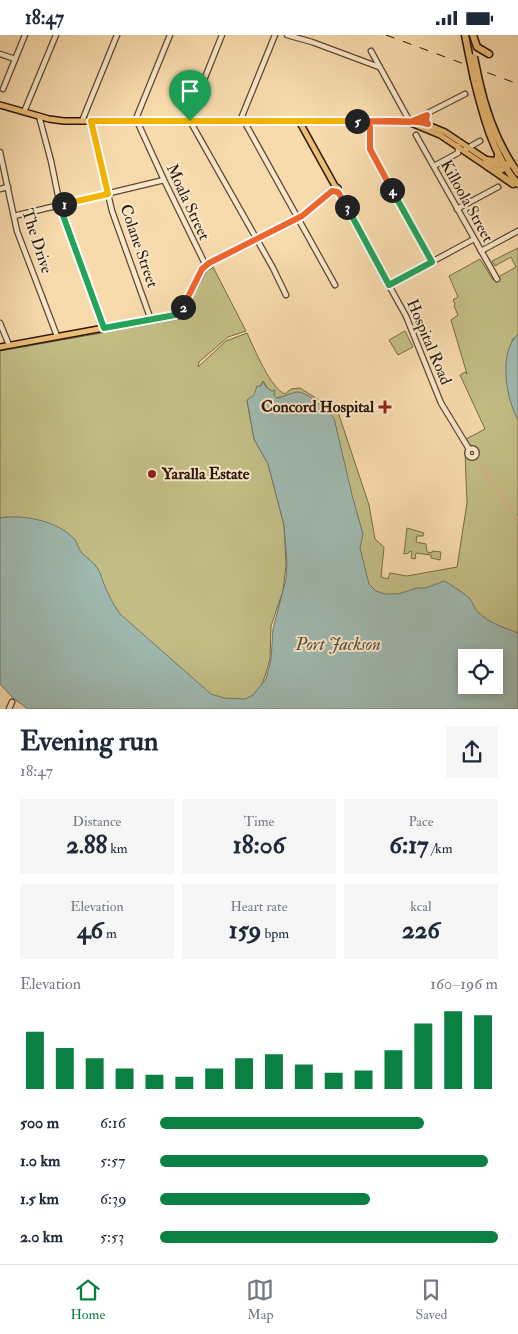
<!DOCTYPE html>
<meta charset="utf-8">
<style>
:root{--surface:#fff;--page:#f6f6f7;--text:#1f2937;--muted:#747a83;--line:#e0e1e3;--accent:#0b8043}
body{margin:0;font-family:"IM FELL Double Pica",serif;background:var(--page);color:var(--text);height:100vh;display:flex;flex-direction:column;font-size:19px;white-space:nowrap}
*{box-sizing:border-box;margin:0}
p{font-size:16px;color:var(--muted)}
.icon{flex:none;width:28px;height:28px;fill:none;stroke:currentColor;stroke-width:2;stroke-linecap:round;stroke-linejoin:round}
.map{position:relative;height:674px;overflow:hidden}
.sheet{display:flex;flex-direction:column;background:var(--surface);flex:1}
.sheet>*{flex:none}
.controls{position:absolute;left:458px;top:614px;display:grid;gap:10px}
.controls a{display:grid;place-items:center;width:45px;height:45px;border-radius:0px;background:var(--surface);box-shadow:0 2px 8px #0003;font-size:25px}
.pin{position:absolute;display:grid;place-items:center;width:42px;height:42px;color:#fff;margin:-51px -21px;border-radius:50% 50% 50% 0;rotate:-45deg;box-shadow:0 0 5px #0007}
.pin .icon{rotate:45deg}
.km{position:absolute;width:25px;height:25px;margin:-12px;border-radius:50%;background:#222;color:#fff;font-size:14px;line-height:25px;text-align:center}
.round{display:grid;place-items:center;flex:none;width:52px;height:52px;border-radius:0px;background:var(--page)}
.summary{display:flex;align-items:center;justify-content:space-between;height:85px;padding:0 20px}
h1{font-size:28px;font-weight:700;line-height:38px}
.figures{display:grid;grid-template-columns:repeat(3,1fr);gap:8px;height:85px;padding:5px 20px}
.figures div{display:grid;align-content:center;border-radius:0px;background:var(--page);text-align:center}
.figures b{font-size:25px;font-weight:700}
.figures small{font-size:14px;font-weight:400}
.figures p{font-size:14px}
.chart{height:140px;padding:10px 20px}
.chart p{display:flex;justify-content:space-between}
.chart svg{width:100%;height:90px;margin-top:5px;stroke:var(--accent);stroke-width:6}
ul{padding:0 20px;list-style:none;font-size:16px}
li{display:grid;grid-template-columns:80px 60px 1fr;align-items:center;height:38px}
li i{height:12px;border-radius:6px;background:var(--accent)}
.status{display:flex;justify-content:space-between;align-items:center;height:35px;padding:0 25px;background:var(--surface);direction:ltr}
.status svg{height:14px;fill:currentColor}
.tabs{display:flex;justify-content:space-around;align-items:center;height:70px;border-top:1px solid var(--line);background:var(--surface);font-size:14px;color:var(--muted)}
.tabs a{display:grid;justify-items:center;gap:2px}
.tabs .active{color:var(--accent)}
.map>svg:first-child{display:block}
.green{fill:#c3be86;stroke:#786a47}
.water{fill:#9fbab1;stroke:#71786d;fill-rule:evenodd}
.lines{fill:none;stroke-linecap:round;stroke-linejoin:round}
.minor-tunnel{stroke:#cfb48c;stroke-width:4.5;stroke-dasharray:4.5 2;stroke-linecap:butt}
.minor-casing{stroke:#5f4731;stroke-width:7}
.major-casing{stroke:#2c1608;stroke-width:8}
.highway-casing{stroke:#2c1608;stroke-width:9}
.minor{stroke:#fae8ca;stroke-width:4.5}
.major{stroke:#ecbe76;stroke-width:5}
.highway{stroke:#ecbe76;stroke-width:6}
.rail{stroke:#2c1608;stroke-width:1;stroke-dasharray:9 9;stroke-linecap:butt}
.highway-bridge-casing{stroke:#2c1608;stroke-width:9;stroke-linecap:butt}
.highway-bridge{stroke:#ecbe76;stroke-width:6}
.split-1-casing{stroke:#fff;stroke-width:10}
.split-2-casing{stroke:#fff;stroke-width:10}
.split-3-casing{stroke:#fff;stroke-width:10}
.split-4-casing{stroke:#fff;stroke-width:10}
.split-5-casing{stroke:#fff;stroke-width:10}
.split-6-casing{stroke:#fff;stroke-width:10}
.split-1{stroke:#f5b400;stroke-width:6}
.split-2{stroke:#22a559;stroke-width:6}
.split-3{stroke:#f0652b;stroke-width:6}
.split-4{stroke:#22a559;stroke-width:6}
.split-5{stroke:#f0652b;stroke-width:6}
.split-6{stroke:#f5b400;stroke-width:6}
.poi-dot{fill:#8f2418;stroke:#fae8ca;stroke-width:2}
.labels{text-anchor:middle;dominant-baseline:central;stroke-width:4;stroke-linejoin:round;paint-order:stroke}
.street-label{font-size:16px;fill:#2c1608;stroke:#fae8ca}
.poi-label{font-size:16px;font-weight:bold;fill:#2c1608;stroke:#fae8ca;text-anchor:end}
.water-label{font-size:18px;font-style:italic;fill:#544f43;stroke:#fae8ca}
</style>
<div class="status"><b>18:47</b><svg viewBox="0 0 49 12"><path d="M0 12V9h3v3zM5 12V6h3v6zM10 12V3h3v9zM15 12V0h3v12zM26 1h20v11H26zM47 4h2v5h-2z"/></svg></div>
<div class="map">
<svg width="518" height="674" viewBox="0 0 518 674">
<rect width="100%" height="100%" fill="#f8dbad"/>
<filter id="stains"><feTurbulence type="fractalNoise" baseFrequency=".004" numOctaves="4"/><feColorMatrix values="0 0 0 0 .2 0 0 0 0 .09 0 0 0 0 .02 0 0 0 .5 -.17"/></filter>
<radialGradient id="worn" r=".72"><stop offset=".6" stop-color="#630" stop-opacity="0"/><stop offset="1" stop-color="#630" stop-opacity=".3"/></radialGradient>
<!-- green -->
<g class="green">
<path d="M 518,213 L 518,299 L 512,305 L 518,385 L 518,601 L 380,562 L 366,549 L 289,360 L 277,363 L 272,360 L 263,346 L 255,361 L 247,366 L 254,404 L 268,429 L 284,490 L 286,530 L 283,556 L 271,591 L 270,624 L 265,641 L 259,657 L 248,669 L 214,671 L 8,482 L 0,483 L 0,316 L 180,284 L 185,278 L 208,231 L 210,235 L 213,232 L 246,296 L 228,302 L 199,327 L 198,332 L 226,306 L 247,298 C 254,313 271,354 285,359 L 291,354 L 300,353 L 338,377 L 369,470 L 375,504 L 384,512 L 381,542 L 388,544 L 390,538 L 407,541 L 457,532 L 467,468 L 465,418 L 466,422 L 471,425 L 477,422 L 478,418 L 477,414 L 469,409 L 466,404 L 485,394 L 460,340 L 465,337 L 467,339 L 451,285 L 458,280 L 454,271 L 455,269 L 453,265 L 458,262 L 449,241 L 480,224 L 493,245 L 516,232 L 511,222 L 495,231 L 492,226 Z"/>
<path d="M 405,296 L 413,312 L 398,320 L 389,305 Z"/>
<path d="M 407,493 L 424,498 L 423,501 L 417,501 L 416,507 L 426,509 L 427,517 L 432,518 L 432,516 L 441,517 L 440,525 L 431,523 L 431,520 L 416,518 L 415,524 L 411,523 L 412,517 L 410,516 L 409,518 L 404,519 Z"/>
</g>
<!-- water -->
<g class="water">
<path d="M 518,299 L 518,385 C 506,364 498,317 518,299 Z"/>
<path d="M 263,346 L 266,352 L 272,356 L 275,355 L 274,360 L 277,363 C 283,362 291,358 297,357 C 308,357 327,375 334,383 L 352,460 L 363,499 L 360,513 L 369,549 L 376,556 L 385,559 L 398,559 L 417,553 L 426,553 L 444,546 C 450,549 467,560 470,564 C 474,569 474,574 479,578 C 489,588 505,593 518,598 L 518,674 L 28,674 L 13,663 L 0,649 L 0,483 C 23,479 59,486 75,505 C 78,509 79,515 82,518 C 88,524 94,527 98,534 C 101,539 102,544 104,549 C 108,559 113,569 120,579 L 211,659 L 224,663 L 245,664 L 253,660 L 266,644 L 271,625 L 273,594 L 286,544 L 287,527 L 284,490 L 268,429 L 254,404 L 247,365 L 254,360 L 257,351 L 261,351 ZM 466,622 L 494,622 L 494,650 L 466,650 Z"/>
</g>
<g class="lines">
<!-- minor-tunnel -->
<path class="minor-tunnel" d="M 474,421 L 518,486"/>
<!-- minor casing -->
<g class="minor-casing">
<g id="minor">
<path d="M 222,0 L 190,80 L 190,86 L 273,233 L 286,260"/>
<path d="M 287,0 L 312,7 L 379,32"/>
<path d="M 371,16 L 410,87 L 465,59"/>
<path d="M 0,19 L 15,24"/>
<path d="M 3,54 L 25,0"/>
<path d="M 24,77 L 56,0"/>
<path d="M 39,81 L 51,126 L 61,175 L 104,293"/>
<path d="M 82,86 L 117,0"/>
<path d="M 91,86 L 112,176 L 151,285"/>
<path d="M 135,86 L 170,0"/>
<path d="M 137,86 L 164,145 L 206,231"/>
<path d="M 240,86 L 275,0"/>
<path d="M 244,86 L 335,250"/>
<path d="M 367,86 L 370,92 L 370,114 L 432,227"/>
<path d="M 416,100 L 497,244"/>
<path d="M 466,114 L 480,106"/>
<path d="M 0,117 L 17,196 L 57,301"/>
<path d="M 434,131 L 458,118 L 458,111"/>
<path d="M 0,154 L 8,152"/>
<path d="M 337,157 L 406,281 L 441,368 L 469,414"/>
<path d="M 457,174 L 498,152"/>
<path d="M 14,181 L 164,145"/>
<path d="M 481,216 L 518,196"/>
<path d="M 389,250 L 474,204"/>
<path d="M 0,288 L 9,310"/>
<circle cx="472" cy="418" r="4.5"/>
<path d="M 9,674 L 12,667"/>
</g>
</g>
<!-- major casing -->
<g class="major-casing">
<g id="major">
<path d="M 0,70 L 49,84 L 64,86 L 418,86 L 445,97 L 493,129 L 504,130 L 511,127"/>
<path d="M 299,86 L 335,151 L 338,153 L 337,158 L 332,156"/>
<path d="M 411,88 L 440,100 L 489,133 L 502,135 L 508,131"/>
<path d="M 0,312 L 175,280 L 181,276 L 203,235 L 209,228 L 302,181 L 332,156"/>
</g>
</g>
<!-- highway casing -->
<g class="highway-casing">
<g id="highway">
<path d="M 465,0 L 469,20"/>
<path d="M 473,0 L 477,12 L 489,19"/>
<path d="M 474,44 C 483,80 493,121 518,149"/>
<path d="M 479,46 C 486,77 499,112 518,138"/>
<path d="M 486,125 L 495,126 L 498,123 L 498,118"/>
<path d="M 487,131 L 513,149"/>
</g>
</g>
<!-- minor -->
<use href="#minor" class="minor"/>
<!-- major -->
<use href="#major" class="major"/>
<!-- highway -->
<use href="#highway" class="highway"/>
<!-- rail -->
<path class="rail" d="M 386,0 L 518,49"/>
<!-- highway-bridge casing -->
<g class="highway-bridge-casing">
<g id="highway-bridge">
<path d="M 469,20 L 474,44"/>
<path d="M 474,22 L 479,46"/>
</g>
</g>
<!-- highway-bridge -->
<use href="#highway-bridge" class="highway-bridge"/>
</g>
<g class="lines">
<!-- split-1 casing -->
<g class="split-1-casing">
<path id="split-1" d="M 64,169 L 108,159 L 91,86 L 190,86"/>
</g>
<!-- split-2 casing -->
<g class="split-2-casing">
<path id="split-2" d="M 64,169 L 60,170 L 61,175 L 104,293 L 175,280 L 181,276 L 183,272"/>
</g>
<!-- split-3 casing -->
<g class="split-3-casing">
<path id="split-3" d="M 183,272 L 202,234 L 209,228 L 302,181 L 332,156 L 338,157 L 347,172"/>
</g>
<!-- split-4 casing -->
<g class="split-4-casing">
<path id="split-4" d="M 347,172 L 389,250 L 432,227 L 392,155"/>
</g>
<!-- split-5 casing -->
<g class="split-5-casing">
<path id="split-5" d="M 357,86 L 410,87 L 427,80 L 426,85 L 428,89 C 410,84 385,87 367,86 L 370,92 L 370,114 L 392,155"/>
</g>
<!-- split-6 casing -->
<g class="split-6-casing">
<path id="split-6" d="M 190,86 L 357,86"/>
</g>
<!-- split-1 -->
<use href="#split-1" class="split-1"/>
<!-- split-2 -->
<use href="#split-2" class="split-2"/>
<!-- split-3 -->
<use href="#split-3" class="split-3"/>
<!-- split-4 -->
<use href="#split-4" class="split-4"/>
<!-- split-5 -->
<use href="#split-5" class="split-5"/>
<!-- split-6 -->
<use href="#split-6" class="split-6"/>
</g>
<!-- markers -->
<g class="poi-dot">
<path d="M382.5 364.5h5v5h5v5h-5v5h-5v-5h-5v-5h5z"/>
<circle cx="152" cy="439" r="5"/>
</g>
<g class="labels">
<!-- street labels -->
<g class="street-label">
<text transform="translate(467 166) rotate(61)">Killoola Street</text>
<text transform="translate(188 167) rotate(65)">Moala Street</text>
<text transform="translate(37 206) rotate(72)">The Drive</text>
<text transform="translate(139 211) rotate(71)">Colane Street</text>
<text transform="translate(429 307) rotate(67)">Hospital Road</text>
</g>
<!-- poi labels -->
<g class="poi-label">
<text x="374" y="372">Concord Hospital</text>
<text x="162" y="439" text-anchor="start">Yaralla Estate</text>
</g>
<!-- water labels -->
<g class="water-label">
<text x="338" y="609">Port Jackson</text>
</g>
</g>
<rect width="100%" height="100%" filter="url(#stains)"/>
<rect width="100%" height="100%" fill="url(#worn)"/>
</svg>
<div class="controls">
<a><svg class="icon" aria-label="locate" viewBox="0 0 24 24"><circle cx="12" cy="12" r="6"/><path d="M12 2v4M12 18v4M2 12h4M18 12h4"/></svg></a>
</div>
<div class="pin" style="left:190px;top:86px;background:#1e9e55"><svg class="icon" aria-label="arrive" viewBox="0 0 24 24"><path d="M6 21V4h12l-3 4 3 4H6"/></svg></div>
<b class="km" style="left:64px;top:169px">1</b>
<b class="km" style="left:183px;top:272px">2</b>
<b class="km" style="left:347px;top:172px">3</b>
<b class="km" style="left:392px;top:155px">4</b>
<b class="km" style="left:357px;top:86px">5</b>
</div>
<section class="sheet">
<div class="summary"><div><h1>Evening run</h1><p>18:47</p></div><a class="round"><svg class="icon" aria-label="share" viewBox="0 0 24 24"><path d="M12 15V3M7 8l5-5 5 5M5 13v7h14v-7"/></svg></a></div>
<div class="figures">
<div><p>Distance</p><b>2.88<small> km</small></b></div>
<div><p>Time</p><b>18:06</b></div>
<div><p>Pace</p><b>6:17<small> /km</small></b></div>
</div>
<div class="figures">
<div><p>Elevation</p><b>46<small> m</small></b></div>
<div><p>Heart rate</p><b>159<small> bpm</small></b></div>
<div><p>kcal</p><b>226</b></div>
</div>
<div class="chart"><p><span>Elevation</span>160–196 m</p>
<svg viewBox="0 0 160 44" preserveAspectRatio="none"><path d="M5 44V16M15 44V24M25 44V29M35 44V34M45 44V37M55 44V38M65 44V34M75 44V29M85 44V27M95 44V32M105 44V36M115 44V35M125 44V25M135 44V12M145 44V6M155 44V8"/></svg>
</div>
<ul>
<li><b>500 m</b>6:16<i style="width:78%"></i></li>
<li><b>1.0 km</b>5:57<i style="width:97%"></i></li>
<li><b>1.5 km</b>6:39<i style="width:62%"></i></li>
<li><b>2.0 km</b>5:53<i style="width:100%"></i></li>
</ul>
</section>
<nav class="tabs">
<a class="active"><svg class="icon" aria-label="home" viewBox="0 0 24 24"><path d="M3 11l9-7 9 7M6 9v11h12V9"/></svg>Home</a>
<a><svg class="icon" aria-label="map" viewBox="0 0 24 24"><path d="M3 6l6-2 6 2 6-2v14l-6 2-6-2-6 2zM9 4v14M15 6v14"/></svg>Map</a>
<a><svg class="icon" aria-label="saved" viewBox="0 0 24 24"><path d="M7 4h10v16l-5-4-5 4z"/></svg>Saved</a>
</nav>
